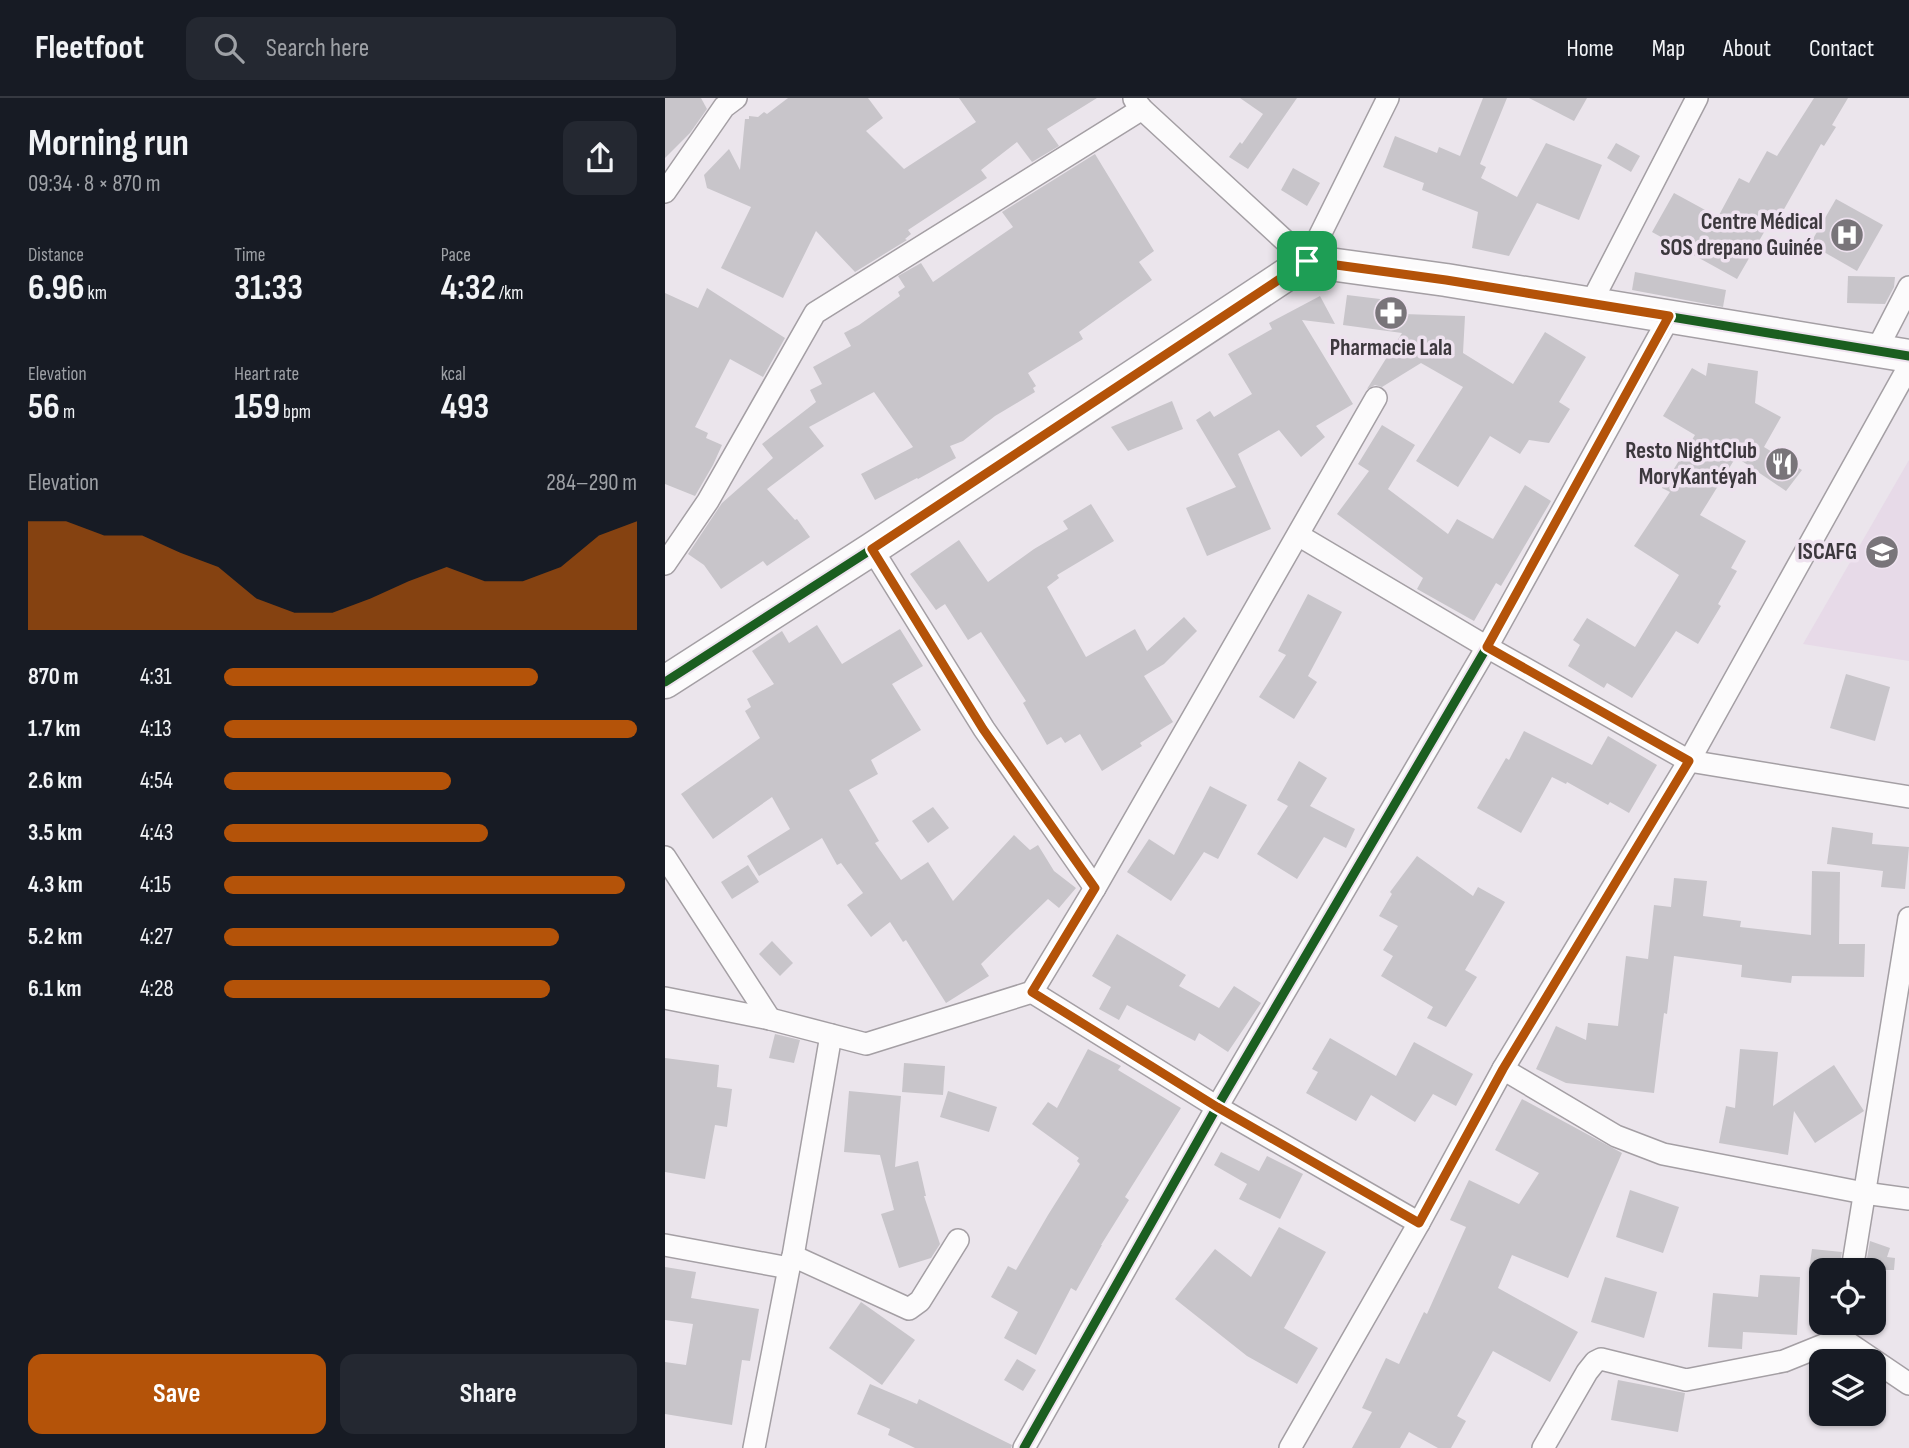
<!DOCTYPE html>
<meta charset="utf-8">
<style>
:root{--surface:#171b24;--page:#242831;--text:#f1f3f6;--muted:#9ea1a6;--line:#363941;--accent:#b45309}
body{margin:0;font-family:"Sofia Sans Condensed",sans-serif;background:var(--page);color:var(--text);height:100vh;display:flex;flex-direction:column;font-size:26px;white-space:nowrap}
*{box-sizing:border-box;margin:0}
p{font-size:23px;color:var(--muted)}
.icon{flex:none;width:38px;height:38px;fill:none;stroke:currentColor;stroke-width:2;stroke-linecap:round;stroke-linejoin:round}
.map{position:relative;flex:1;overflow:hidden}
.sheet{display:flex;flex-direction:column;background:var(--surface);width:665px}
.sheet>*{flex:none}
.buttons{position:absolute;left:1144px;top:1160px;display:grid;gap:14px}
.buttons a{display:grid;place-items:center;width:77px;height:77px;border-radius:14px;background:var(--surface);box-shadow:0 2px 5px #0004;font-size:35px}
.pin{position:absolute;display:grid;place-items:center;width:60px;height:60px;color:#fff;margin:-30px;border-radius:14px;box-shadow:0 4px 10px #0006}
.round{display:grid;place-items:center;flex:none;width:74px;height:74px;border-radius:14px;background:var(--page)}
.summary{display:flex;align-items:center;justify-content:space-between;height:119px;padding:0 28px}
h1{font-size:38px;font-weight:700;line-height:52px}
.figures{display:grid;grid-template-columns:repeat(3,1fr);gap:10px;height:119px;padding:7px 28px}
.figures div{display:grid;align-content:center}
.figures b{font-size:35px;font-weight:700}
.figures small{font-size:19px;font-weight:400}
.figures p{font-size:19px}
.chart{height:196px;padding:14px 28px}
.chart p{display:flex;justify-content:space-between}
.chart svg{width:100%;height:126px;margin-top:7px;fill:var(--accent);opacity:.7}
.button{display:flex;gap:14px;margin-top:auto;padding:14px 28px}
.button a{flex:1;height:80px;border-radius:14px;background:var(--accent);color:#fff;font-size:28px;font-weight:700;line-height:80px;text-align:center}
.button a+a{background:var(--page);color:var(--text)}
ul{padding:0 28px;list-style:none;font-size:23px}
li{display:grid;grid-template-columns:112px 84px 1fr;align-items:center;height:52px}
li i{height:18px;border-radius:9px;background:var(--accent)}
header{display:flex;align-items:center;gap:42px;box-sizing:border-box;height:98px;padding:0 35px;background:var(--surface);border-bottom:2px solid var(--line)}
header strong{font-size:33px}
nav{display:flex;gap:38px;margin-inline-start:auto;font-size:24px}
.search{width:490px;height:63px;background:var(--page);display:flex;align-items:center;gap:18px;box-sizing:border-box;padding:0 24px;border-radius:14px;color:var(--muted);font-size:26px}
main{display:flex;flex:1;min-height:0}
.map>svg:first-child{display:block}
.built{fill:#e7dae8}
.building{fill:#c8c5ca}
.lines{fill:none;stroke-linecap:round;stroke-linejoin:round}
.street-casing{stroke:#a49fa4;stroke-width:24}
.secondary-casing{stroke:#a49fa4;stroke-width:35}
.street{stroke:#fcfbfc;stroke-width:21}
.secondary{stroke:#fcfbfc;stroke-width:32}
.cycleway-casing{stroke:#eee2ef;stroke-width:13}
.cycleway{stroke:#1b5e20;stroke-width:9}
.route-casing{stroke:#fff;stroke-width:14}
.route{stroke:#b45309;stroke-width:9}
.labels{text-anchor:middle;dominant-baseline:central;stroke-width:7;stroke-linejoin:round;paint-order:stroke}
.poi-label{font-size:23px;font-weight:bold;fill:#3c383d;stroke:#eee2ef;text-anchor:end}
</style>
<header>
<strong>Fleetfoot</strong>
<div class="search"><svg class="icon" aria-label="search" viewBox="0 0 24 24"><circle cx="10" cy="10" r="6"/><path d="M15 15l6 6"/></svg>Search here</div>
<nav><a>Home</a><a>Map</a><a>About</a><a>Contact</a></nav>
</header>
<main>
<section class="sheet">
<div class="summary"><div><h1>Morning run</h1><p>09:34 · 8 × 870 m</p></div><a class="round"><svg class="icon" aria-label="share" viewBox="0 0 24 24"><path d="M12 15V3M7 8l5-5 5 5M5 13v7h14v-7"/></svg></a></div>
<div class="figures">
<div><p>Distance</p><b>6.96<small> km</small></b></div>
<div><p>Time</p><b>31:33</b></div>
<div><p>Pace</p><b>4:32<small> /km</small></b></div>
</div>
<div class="figures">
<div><p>Elevation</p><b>56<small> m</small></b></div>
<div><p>Heart rate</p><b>159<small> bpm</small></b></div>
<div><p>kcal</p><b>493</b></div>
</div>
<div class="chart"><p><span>Elevation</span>284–290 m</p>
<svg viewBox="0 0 160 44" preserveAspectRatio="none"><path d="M0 44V6L10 6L20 11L30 11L40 17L50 22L60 33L70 38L80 38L90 33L100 27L110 22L120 27L130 27L140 22L150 11L160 6V44z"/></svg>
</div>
<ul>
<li><b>870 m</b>4:31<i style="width:76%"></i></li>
<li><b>1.7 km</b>4:13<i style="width:100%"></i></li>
<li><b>2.6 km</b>4:54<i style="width:55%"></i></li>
<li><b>3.5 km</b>4:43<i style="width:64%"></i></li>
<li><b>4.3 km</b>4:15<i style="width:97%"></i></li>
<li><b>5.2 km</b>4:27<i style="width:81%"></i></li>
<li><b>6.1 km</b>4:28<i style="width:79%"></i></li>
</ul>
<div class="button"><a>Save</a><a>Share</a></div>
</section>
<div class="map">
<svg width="1244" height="1350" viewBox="0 0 1244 1350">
<rect width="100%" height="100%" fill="#ebe5ec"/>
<!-- built -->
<path class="built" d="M 1244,362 L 1244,563 L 1138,546 Z"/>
<!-- building -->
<g class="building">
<path d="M 0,0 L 36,0 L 42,11 L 25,35 L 0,60 Z"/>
<path d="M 123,0 L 203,0 L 218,20 L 201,33 L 239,71 L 311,24 L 294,0 L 432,0 L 382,31 L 394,48 L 367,64 L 352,44 L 316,72 L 322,80 L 243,132 L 246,136 L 240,141 L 242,142 L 190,174 L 151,133 L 118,200 L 56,170 L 86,109 L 42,90 L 39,77 L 64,51 L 75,72 L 80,21 L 84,21 L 84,18 L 93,19 L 99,14 L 102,16 Z"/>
<path d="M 575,0 L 632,0 L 583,71 L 564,59 L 575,44 L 577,46 L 598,16 Z"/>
<path d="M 818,0 L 842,0 L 815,66 L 821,69 L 816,80 L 852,99 L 881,45 L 937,67 L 914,122 L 872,105 L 844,158 L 807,150 L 813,114 L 757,92 L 759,85 L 718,69 L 730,38 L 772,55 L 774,49 L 795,58 Z"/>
<path d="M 864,0 L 922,0 L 909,23 Z"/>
<path d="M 1149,0 L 1183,0 L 1167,27 L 1171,29 L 1159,48 L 1156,46 L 1114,120 L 1109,117 L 1072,181 L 987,134 L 1009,95 L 1053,119 L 1074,80 L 1084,85 L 1102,53 L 1112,58 Z"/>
<path d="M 951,45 L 975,58 L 966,74 L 942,60 Z"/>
<path d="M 430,56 L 489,153 L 474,164 L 487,182 L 414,234 L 418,241 L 363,275 L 371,288 L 368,290 L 370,294 L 330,318 L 298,343 L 285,348 L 291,360 L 253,381 L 252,380 L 210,402 L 196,376 L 248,349 L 209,294 L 144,329 L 159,348 L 102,391 L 130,422 L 132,421 L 145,439 L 102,468 L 98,463 L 56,491 L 39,467 L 23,456 L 57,405 L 108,360 L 97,346 L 151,304 L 145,292 L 157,286 L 148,269 L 186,248 L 179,235 L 194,227 L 235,198 L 233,194 L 240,189 L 233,178 L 256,165 L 268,184 L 348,129 L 337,114 Z"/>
<path d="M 628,70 L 655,85 L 642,108 L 616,92 Z"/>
<path d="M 1171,101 L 1218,127 L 1192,173 L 1145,146 Z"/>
<path d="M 970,174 L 1061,192 L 1058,209 L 967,192 Z"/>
<path d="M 1183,178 L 1230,179 L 1229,189 L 1220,206 L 1182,205 Z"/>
<path d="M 42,190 L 120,240 L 98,279 L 65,261 L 30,329 L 43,335 L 41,340 L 57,347 L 48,367 L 30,398 L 0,386 L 0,195 L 33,210 Z"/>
<path d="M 682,197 L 715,201 L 714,211 L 739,214 L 738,216 L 800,218 L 798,255 L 848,286 L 880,234 L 921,259 L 894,304 L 905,311 L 884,345 L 864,342 L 855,356 L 825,338 L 793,389 L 751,363 L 798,289 L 756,265 L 717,289 L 710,287 L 702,291 L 737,235 L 678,227 Z"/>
<path d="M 655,198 L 670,226 L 637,222 L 688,306 L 651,328 L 660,339 L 636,359 L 614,332 L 573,356 L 606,431 L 542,458 L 521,410 L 571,389 L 531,322 L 545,313 L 549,319 L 587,296 L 563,256 L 607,231 L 604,225 Z"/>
<path d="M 1043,265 L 1093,273 L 1090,305 L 1116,319 L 1099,349 L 1137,372 L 1121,393 L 1071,359 L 1035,417 L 1081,443 L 1066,470 L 1072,473 L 1053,506 L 1056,508 L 1033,546 L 1011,533 L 967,600 L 942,585 L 939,590 L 903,568 L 915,547 L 908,542 L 922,520 L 970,549 L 1014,477 L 969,448 L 1005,394 L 997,390 L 1030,337 L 998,318 L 1027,270 L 1041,278 Z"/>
<path d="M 507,303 L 518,331 L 463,353 L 446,329 Z"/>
<path d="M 717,327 L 750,347 L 723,391 L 783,436 L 792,421 L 828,441 L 860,387 L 886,403 L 836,488 L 831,485 L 809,523 L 752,491 L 758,480 L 672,416 L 704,373 L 693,366 Z"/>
<path d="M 426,406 L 449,443 L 392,477 L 394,480 L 382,489 L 421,559 L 470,531 L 482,553 L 519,519 L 532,533 L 499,566 L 479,578 L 508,624 L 475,645 L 477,648 L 437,673 L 415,636 L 400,645 L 396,639 L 382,647 L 358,605 L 361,603 L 316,534 L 303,542 L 280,506 L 271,512 L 245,476 L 294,442 L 323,484 L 369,451 L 403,431 L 398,423 Z"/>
<path d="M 643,496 L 677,514 L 643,578 L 652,584 L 629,621 L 594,599 L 621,557 L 613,553 Z"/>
<path d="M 152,527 L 177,566 L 235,531 L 258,568 L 227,586 L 256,632 L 206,662 L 213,676 L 184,692 L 214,743 L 210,745 L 236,782 L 263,764 L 288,803 L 349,737 L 365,752 L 373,747 L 389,773 L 411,790 L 394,810 L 383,801 L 316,866 L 324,878 L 281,905 L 241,842 L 238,844 L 225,824 L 206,839 L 182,807 L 198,795 L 176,765 L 172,767 L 157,740 L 94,778 L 82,758 L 125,731 L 107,699 L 48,741 L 16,696 L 95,640 L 80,613 L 86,609 L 82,601 L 109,586 L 87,553 L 117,533 L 124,545 Z"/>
<path d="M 1181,576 L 1225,589 L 1210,643 L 1165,630 Z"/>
<path d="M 859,633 L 927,667 L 943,638 L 992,667 L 964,715 L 945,704 L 943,707 L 902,684 L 901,686 L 887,679 L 856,735 L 812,710 L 841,660 L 844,662 Z"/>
<path d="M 634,663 L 662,680 L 645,708 L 690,731 L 681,750 L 659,739 L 632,781 L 592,756 L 623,708 L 612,702 Z"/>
<path d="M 545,688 L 582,707 L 553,761 L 539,754 L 506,803 L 462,774 L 484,741 L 509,757 Z"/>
<path d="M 268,709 L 284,730 L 263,745 L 247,723 Z"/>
<path d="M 1167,729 L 1208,735 L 1207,746 L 1244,749 L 1240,791 L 1216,789 L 1218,773 L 1162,766 Z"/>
<path d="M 752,758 L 808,798 L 813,789 L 840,804 L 800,872 L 812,879 L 781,929 L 762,920 L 768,909 L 716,878 L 728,858 L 718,852 L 733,828 L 714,818 L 727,796 L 725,794 Z"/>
<path d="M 83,767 L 94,784 L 67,801 L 56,784 Z"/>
<path d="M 1147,773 L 1175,774 L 1174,846 L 1200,846 L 1199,879 L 1127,878 L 1126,885 L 1076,879 L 1077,867 L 1009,858 L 1002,916 L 999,915 L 989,995 L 901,985 L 871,971 L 891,928 L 921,942 L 923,925 L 953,928 L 961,858 L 983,861 L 989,807 L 1006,809 L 1009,780 L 1042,783 L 1038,818 L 1076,823 L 1075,829 L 1146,837 Z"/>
<path d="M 452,836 L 521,877 L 514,888 L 554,910 L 569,888 L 596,905 L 563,954 L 534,935 L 530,943 L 462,907 L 454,922 L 434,911 L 446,889 L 427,878 Z"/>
<path d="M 107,843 L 128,865 L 115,878 L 94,856 Z"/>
<path d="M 110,936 L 135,942 L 129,965 L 104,960 Z"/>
<path d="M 665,940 L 731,978 L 749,944 L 808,976 L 791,1008 L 768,996 L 750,1024 L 706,997 L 691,1023 L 641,995 L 653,974 L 647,971 Z"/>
<path d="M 423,951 L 456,968 L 453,972 L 516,1010 L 460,1099 L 464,1102 L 436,1147 L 437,1147 L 411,1193 L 406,1190 L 371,1257 L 339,1240 L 353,1214 L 326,1199 L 343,1168 L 351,1172 L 383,1117 L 415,1066 L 412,1063 L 414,1060 L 367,1026 L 383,1004 L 392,1010 Z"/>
<path d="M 1075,951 L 1113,954 L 1108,1008 L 1169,967 L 1199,1013 L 1150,1045 L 1129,1013 L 1123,1057 L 1054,1045 L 1061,1008 L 1070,1010 Z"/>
<path d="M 0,960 L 54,967 L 52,989 L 67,991 L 62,1029 L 50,1027 L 40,1081 L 0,1074 Z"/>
<path d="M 239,965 L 280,968 L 278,997 L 237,994 Z"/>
<path d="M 184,993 L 236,998 L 230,1069 L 253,1063 L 261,1098 L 259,1098 L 275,1146 L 266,1160 L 234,1170 L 216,1116 L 229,1112 L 215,1057 L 179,1054 Z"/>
<path d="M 283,993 L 332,1009 L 324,1034 L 275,1019 Z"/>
<path d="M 857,1001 L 957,1055 L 903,1180 L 847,1157 L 833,1190 L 913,1234 L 885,1284 L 828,1253 L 792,1318 L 801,1323 L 786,1350 L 773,1350 L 744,1334 L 735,1350 L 687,1350 L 707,1314 L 697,1310 L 721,1260 L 734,1266 L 759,1214 L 762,1216 L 801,1129 L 785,1122 L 804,1082 L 854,1106 L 874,1075 L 830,1052 Z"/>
<path d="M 556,1054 L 594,1073 L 602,1058 L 638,1076 L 615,1121 L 574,1101 L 582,1086 L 549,1067 Z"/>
<path d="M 965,1092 L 1014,1109 L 998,1155 L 951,1139 Z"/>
<path d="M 614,1129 L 661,1154 L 619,1230 L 653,1250 L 632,1286 L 582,1258 L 510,1201 L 550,1151 L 586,1179 Z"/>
<path d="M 1205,1143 L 1225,1150 L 1222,1159 L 1230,1160 L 1229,1172 L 1200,1172 Z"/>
<path d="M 1147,1151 L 1177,1154 L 1174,1172 L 1144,1172 Z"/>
<path d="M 0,1169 L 31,1174 L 26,1200 L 94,1211 L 85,1263 L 77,1262 L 67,1327 L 0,1316 L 0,1264 L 21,1267 L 28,1226 L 0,1222 Z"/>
<path d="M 1095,1177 L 1135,1179 L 1132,1237 L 1078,1234 L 1077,1251 L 1043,1249 L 1048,1195 L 1093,1199 Z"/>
<path d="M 940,1179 L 992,1194 L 979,1240 L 926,1224 Z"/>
<path d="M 196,1204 L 250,1242 L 217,1287 L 164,1250 Z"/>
<path d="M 352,1261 L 371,1272 L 358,1293 L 339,1282 Z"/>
<path d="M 953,1282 L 1020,1295 L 1013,1334 L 946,1322 Z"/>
<path d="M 205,1286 L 252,1306 L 254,1301 L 347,1347 L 346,1350 L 250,1350 L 223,1337 L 225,1331 L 192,1316 Z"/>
</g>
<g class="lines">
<!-- street casing -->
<g class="street-casing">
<g id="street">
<path d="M 469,1 L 477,11 L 642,163 L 723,0"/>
<path d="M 0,94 L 59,9 L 71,0"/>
<path d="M 926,205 L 1032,0"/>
<path d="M 1211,253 L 1244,189"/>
<path d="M 633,437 L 822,549 L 1024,663 L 1244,699"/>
<path d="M 207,451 L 319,631 L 430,790"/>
<path d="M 0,466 L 43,403 L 150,215 L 477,11"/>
<path d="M 0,759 L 105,921"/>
<path d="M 367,894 L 552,1009 L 754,1125"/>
<path d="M 0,900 L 105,921 L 201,946 L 367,894 L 430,790 L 711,300"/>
<path d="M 838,971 L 951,1038 L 998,1056 L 1199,1095 L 1244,1101"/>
<path d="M 0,1147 L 124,1170"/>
<path d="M 128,1158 L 244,1211 L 255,1203 L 293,1142"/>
<path d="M 1187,1172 L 1244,820"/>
<path d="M 1176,1240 L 1244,1286"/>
<path d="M 89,1350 L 124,1170 L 128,1158 L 166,937"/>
<path d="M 359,1350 L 552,1009 L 822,549 L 1005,218"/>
<path d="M 625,1350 L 754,1125 L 838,971 L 1024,663 L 1244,268"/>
<path d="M 878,1350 L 922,1274 L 930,1264 L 936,1261 L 1021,1282 L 1119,1263 L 1176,1240"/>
</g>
</g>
<!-- secondary casing -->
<g class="secondary-casing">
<path id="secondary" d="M 0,584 L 207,451 L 642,163 L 781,182 L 1244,258"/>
</g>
<!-- street -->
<use href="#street" class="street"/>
<!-- secondary -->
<use href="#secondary" class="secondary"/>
<!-- cycleway casing -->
<g class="cycleway-casing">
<g id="cycleway">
<path d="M 0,584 L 207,451 L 642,163 L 781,182 L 1244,258"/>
<path d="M 359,1350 L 552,1009 L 822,549 L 1005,218"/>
</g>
</g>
<!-- cycleway -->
<use href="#cycleway" class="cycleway"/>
</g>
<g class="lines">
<!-- route casing -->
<g class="route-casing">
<path id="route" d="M 642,163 L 781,182 L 1004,218 L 822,549 L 1024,663 L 838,971 L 754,1125 L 552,1009 L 367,894 L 430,790 L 318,631 L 207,451 Z"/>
</g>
<!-- route -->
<use href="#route" class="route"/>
</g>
<!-- icons -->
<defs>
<g id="hospital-disc" transform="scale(1.75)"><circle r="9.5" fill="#79757a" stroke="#eee2ef"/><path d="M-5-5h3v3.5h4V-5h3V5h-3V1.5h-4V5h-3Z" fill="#fff"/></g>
<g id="pharmacy-disc" transform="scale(1.75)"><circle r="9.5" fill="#79757a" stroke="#eee2ef"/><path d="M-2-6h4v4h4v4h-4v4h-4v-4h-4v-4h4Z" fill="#fff"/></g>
<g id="restaurant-disc" transform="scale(1.75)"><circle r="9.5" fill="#79757a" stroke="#eee2ef"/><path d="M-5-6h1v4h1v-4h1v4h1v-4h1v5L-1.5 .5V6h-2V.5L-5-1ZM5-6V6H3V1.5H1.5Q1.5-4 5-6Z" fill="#fff"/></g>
<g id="university-disc" transform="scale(1.75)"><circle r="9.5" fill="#79757a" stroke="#eee2ef"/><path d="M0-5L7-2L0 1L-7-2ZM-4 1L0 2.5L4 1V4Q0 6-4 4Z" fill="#fff"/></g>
</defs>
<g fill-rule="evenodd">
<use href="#hospital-disc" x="1182" y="137"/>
<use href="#pharmacy-disc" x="726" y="215"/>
<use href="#restaurant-disc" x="1117" y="366"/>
<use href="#university-disc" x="1217" y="454"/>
</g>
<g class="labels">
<!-- poi labels -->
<g class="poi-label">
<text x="1158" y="124">Centre Médical<tspan x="1158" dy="26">SOS drepano Guinée</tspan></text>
<text x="726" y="250" text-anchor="middle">Pharmacie Lala</text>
<text x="1092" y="353">Resto NightClub<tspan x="1092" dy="26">MoryKantéyah</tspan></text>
<text x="1192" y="454">ISCAFG</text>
</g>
</g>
</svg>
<div class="buttons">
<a><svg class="icon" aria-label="locate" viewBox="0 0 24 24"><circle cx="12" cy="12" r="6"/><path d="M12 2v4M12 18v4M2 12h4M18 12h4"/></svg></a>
<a><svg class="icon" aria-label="layers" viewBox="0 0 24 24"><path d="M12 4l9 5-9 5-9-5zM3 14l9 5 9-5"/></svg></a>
</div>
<div class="pin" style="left:642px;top:163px;background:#1e9e55"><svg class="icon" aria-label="arrive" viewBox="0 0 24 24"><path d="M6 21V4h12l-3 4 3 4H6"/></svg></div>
</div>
</main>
